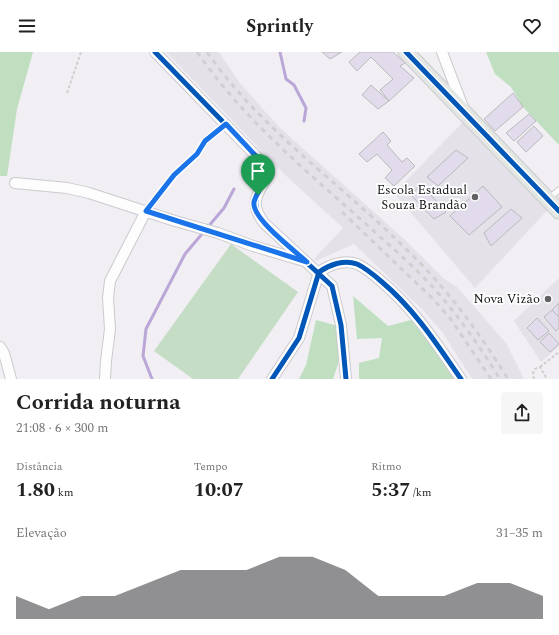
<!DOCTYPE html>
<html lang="pt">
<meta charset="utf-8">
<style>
:root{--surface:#fff;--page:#f6f6f6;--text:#222;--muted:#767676;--accent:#626164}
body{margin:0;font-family:Spectral,serif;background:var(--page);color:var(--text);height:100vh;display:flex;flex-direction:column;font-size:15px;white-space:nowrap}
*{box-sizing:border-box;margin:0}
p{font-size:13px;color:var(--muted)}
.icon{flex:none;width:22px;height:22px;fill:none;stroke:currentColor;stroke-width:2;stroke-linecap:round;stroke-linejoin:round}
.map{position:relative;height:327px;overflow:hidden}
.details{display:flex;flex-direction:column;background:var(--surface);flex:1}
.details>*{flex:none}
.pin{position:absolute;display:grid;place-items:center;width:34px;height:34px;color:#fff;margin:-41px -17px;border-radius:50% 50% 50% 0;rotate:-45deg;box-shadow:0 0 4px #0007}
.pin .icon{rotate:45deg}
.round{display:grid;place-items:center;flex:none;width:42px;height:42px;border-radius:4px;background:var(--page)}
.summary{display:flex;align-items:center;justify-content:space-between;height:68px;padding:0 16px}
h1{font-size:22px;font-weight:700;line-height:30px}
.stats{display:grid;grid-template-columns:repeat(3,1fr);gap:6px;height:68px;padding:4px 16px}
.stats div{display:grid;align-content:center}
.stats b{font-size:20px;font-weight:700}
.stats small{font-size:11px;font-weight:400}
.stats p{font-size:11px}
.chart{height:112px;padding:8px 16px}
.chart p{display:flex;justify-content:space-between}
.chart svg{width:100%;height:72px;margin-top:4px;fill:var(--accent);opacity:.7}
header{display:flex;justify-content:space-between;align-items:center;height:52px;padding:0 16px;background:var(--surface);font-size:18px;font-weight:700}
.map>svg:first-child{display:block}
.built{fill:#e4e1e9}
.green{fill:#c5ddc5}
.forest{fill:#bfdfc0}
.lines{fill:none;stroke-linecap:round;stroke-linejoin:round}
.stream{stroke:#bba6d8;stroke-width:3}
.building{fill:#e2dbeb;stroke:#bbb9bc}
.service-casing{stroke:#cccacd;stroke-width:7}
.minor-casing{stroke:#cccacd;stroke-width:12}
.primary-casing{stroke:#cbcbcd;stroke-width:17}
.path{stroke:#cfcfcf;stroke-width:2;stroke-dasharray:3 2;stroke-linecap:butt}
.service{stroke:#fdfdfd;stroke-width:5}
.minor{stroke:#fdfdfd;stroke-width:10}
.primary{stroke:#e3e7e4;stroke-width:15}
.rail{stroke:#d0d0d1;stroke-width:3;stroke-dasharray:5 5;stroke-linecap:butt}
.cycleway-casing{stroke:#fff;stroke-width:8}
.cycleway{stroke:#0057b8;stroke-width:5}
.route-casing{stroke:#fff;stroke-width:8}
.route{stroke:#1a73e8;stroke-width:5}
.poi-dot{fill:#626164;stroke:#fff;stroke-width:1.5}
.labels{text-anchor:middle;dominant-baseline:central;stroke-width:3.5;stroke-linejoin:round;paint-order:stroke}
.poi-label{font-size:13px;fill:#151517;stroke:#fff;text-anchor:end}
</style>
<header><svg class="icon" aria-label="menu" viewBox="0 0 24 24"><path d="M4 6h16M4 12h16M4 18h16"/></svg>Sprintly<svg class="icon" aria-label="heart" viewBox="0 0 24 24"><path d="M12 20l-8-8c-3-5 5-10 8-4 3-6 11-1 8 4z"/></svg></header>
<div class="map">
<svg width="559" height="327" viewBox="0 0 559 327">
<rect width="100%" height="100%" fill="#f1eff3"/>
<!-- built -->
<g class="built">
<path d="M 166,0 L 219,0 L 239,30 L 279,75 L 404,187 L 443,226 L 457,235 L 506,291 L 524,327 L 472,327 L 443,281 L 423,258 L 354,192 L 316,209 L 314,207 L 343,176 L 283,121 Z"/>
<path d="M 471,62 L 555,150 L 475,236 L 394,141 Z"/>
<path d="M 559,226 L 559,294 L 541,310 L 514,269 Z"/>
</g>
<!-- green -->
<path class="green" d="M 231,192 L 298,240 L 238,327 L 193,327 L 154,299 Z"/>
<!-- forest -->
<g class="forest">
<path d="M 0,0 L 33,0 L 17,57 L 7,124 L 0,124 Z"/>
<path d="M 486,0 L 559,0 L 559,93 L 523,55 L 511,35 L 495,22 Z"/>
<path d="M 353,244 L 388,274 L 411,268 L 440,303 L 456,327 L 359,327 L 359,311 L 379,306 L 382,286 L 357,287 Z"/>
<path d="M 316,268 L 338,274 L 338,312 L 333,327 L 299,327 L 306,313 Z"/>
</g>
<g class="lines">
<!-- stream -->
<g class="stream">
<path d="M 280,0 L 286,27 L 294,33 L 306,56 L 304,69"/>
<path d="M 152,327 L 143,304 L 146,277 L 185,202 L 224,156 L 234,137"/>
</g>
</g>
<!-- building -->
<g class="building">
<path d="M 322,0 L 342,0 L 330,7 Z"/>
<path d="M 360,0 L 393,0 L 405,11 L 400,14 L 414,26 L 389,49 L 380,38 L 393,27 L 371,5 L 357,19 L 349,10 Z"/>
<path d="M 371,33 L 389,49 L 378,57 L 362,43 Z"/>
<path d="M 513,41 L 523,55 L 495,79 L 484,67 Z"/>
<path d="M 529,62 L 536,69 L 514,89 L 506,81 Z"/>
<path d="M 534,74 L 543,84 L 526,100 L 517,90 Z"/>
<path d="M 383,80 L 391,89 L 387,93 L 402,110 L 407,106 L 415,114 L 394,134 L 385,126 L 392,118 L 377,102 L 367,110 L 359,102 Z"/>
<path d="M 456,98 L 468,106 L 438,134 L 427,125 Z"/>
<path d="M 421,132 L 446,160 L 434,167 L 411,143 Z"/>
<path d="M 483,134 L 502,155 L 469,183 L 450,164 Z"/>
<path d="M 511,157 L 522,166 L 491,194 L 484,181 Z"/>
<path d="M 559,251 L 559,265 L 552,258 Z"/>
<path d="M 552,258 L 559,265 L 559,276 L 556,279 L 544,265 Z"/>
<path d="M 537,266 L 549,279 L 538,288 L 527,276 Z"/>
<path d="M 549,281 L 559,292 L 550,300 L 540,290 Z"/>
</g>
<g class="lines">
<!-- service casing -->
<g class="service-casing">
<path id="service" d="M 549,146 L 559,138"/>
</g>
<!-- minor casing -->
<g class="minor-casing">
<g id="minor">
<path d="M 155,0 L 266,114 L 269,122 C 258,142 248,150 264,171 L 332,234 L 341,273 L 346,327"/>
<path d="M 442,0 L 464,58"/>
<path d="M 15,131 L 67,136 L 89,141 L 175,169 L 218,181 L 253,194 L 304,209"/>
<path d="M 0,295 L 4,301 L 11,327"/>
<path d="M 105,327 L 106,309 L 110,277 L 108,246 L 110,229 L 146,159"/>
<path d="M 272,327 L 299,286 L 319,220 C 329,213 344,207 357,212 C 366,216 374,223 382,230 C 415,258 436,291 461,327"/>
</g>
</g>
<!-- primary casing -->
<g class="primary-casing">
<path id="primary" d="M 406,0 L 559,159"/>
</g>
<!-- path -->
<g class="path">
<path d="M 67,41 L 81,0"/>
<path d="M 151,152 L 174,123 L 197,102 L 205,89 L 218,78"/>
<path d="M 540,315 L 559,300"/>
<path d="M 534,327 L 533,321 L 535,317 L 540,315 L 547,327"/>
</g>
<!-- service -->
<use href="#service" class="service"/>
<!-- minor -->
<use href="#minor" class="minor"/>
<!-- primary -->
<use href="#primary" class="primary"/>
<!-- rail -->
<g class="rail">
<path d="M 197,0 C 246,71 314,125 377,182 C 398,201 420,220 438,241 C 461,267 481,297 500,327"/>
<path d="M 207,0 C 260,77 339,130 405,196 C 446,235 478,279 508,327"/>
<path d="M 342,160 L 432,246 L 450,266 L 491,327"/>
</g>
<!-- cycleway casing -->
<g class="cycleway-casing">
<g id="cycleway">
<path d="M 155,0 L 266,114 L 269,122 C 258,142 248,150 264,171 L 332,234 L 341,273 L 346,327"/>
<path d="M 406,0 L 559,159"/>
<path d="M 272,327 L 299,286 L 319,220 C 329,213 344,207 357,212 C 366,216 374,223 382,230 C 415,258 436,291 461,327"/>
</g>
</g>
<!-- cycleway -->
<use href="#cycleway" class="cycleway"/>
</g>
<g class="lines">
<!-- route casing -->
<g class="route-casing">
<path id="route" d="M 226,72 L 269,118 L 269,122 C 265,130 256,141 254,150 C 251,166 295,199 307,210 L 146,159 L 174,123 L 197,102 L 205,89 Z"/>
</g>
<!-- route -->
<use href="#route" class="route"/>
</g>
<!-- markers -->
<g class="poi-dot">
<circle cx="475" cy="145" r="4"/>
<circle cx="548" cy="247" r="4"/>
</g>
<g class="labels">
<!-- poi labels -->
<g class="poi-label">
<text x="467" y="138">Escola Estadual<tspan x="467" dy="15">Souza Brandão</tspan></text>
<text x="540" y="247">Nova Vizão</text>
</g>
</g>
</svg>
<div class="pin" style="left:258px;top:143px;background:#1e9e55"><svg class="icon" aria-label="arrive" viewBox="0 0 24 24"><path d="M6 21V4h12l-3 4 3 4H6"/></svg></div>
</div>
<section class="details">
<div class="summary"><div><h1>Corrida noturna</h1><p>21:08 · 6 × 300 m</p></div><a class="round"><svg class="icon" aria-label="share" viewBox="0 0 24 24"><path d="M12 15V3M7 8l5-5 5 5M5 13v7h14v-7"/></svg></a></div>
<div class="stats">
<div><p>Distância</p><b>1.80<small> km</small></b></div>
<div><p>Tempo</p><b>10:07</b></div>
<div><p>Ritmo</p><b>5:37<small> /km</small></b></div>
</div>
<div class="chart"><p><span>Elevação</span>31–35 m</p>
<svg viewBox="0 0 160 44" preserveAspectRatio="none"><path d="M0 44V30L10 38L20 30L30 30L40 22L50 14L60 14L70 14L80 6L90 6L100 14L110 30L120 30L130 30L140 22L150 22L160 30V44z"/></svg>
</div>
</section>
